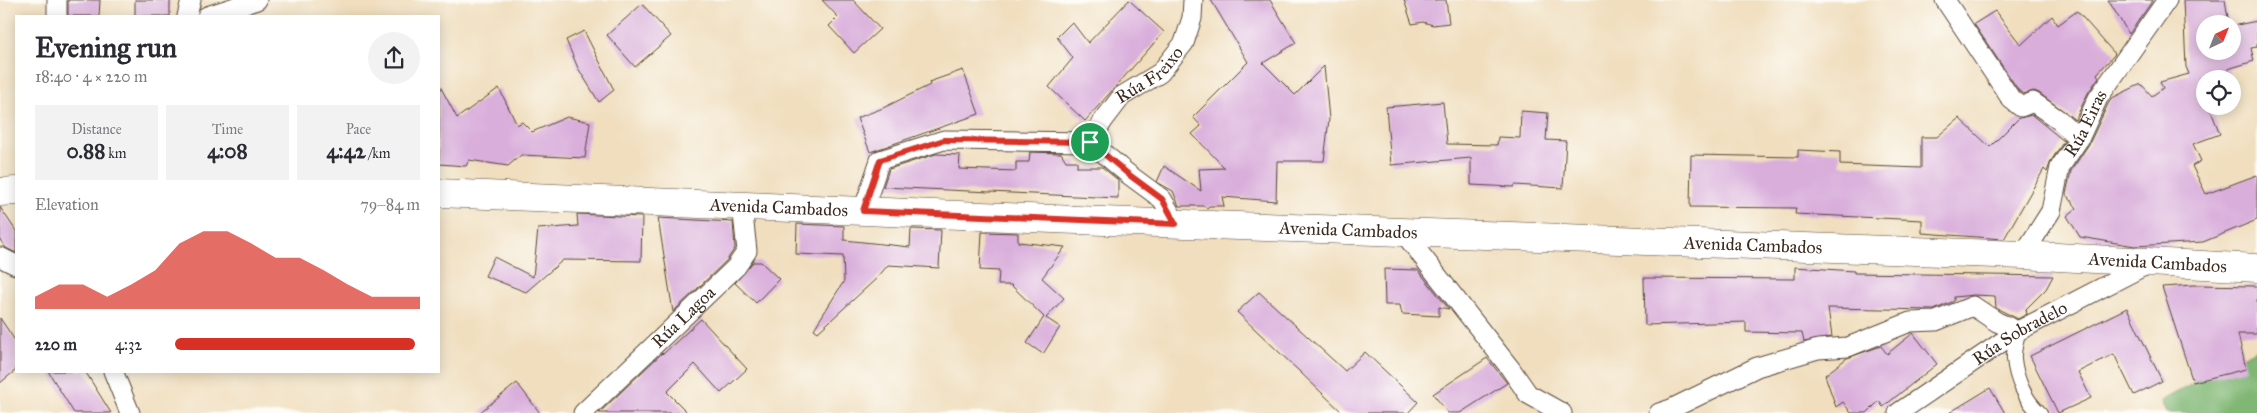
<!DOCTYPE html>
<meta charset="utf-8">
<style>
:root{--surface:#fff;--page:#f2f2f3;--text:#2b2b33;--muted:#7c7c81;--accent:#d93025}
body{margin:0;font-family:"IM FELL Great Primer",serif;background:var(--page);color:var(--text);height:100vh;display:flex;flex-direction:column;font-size:19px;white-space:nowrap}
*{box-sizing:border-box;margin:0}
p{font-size:16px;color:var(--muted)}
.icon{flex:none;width:28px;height:28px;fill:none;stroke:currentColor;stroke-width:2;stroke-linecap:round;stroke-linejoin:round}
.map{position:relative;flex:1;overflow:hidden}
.panel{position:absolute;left:15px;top:15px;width:425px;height:358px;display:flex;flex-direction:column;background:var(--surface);border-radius:0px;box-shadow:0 2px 12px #0003}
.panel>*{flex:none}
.needle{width:32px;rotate:43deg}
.controls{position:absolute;left:2196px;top:15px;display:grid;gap:10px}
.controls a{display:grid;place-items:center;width:45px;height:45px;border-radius:50%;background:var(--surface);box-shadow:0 2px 12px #0003;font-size:25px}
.pin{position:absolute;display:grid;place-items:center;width:42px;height:42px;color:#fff;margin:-21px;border:2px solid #fff;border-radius:50%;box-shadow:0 1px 5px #0007}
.round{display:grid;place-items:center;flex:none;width:52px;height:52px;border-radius:26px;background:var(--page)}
.head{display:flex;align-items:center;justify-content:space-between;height:85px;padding:0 20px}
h1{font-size:28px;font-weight:700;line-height:38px}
.figures{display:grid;grid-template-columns:repeat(3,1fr);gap:8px;height:85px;padding:5px 20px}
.figures div{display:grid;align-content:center;border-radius:0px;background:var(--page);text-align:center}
.figures b{font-size:21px;font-weight:700}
.figures small{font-size:14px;font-weight:400}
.figures p{font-size:14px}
.chart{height:140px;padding:10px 20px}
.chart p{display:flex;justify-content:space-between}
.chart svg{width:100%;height:90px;margin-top:5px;fill:var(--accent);opacity:.7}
ul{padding:0 20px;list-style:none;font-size:16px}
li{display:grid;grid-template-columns:80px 60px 1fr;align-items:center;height:38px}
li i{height:12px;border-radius:6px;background:var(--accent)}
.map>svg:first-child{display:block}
.forest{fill:#80b774;stroke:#5e7049}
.building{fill:#d9aedb}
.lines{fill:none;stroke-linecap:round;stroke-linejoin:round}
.pedestrian-casing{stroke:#564536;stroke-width:16}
.minor-casing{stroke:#564536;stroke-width:21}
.primary-casing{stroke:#564536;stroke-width:29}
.pedestrian{stroke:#fff;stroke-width:14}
.minor{stroke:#fff;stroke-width:19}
.primary{stroke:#fff;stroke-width:28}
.route-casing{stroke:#fff;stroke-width:10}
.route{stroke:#d93025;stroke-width:6}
.labels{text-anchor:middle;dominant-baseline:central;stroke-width:5;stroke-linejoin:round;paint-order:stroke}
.street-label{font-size:18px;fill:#3b2a1e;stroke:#fdfcf7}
</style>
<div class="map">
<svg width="2257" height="413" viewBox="0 0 2257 413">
<rect width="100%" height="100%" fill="#fdfcf7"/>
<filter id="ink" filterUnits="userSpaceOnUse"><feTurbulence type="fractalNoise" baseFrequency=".02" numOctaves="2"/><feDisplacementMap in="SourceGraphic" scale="10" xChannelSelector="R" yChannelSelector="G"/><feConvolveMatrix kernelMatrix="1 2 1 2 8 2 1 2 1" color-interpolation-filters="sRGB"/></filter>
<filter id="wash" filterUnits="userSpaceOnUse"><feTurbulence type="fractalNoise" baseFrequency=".0096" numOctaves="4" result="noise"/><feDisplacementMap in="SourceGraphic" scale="20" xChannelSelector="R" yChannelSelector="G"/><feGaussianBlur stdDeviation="1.12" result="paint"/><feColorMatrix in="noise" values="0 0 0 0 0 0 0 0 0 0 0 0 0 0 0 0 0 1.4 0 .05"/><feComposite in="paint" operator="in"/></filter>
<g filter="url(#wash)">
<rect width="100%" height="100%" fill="#f0debe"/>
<!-- forest -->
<path class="forest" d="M 2257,349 L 2257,413 L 2166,413 L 2161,401 Z"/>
<g id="blocks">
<!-- building -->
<g class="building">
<path d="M 68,0 L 100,0 L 99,16 L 68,16 Z"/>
<rect x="135" y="0" width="35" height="16"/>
<path d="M 822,0 L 853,0 L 880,29 L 854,53 L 829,26 L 838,17 Z"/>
<path d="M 1129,0 L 1164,32 L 1085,121 L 1049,87 L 1073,58 L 1057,37 L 1072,22 L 1088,43 Z"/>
<path d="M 1211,0 L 1270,0 L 1296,43 L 1263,63 L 1295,95 L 1324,66 L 1329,119 L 1324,161 L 1277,161 L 1276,201 L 1222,197 L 1224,206 L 1209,206 L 1207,208 L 1203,206 L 1179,206 L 1173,191 L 1157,182 L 1164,166 L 1201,191 L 1199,169 L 1225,168 L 1192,134 L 1201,126 L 1193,117 L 1248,62 Z"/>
<path d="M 1404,0 L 1446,0 L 1449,23 L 1433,25 L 1423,22 L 1412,24 Z"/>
<path d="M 2108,0 L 2153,0 L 2129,34 Z"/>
<path d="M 2183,0 L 2225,0 L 2229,24 L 2205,24 L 2205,51 L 2232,51 L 2232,26 L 2257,21 L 2257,47 L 2251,48 L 2254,61 L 2228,69 L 2229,79 L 2199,79 L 2205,95 L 2205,106 L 2209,106 L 2220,134 L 2193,144 L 2201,161 L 2192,166 L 2206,194 L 2257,175 L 2257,220 L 2203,242 L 2135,246 L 2080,237 L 2067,216 L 2077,208 L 2066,194 L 2071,171 L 2089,144 L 2108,104 L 2112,98 L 2141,84 L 2152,96 L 2163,88 L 2160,82 L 2189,74 L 2186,67 Z"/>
<path d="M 642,4 L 671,36 L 635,67 L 607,35 Z"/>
<path d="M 1995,11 L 2021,45 L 2052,16 L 2058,25 L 2077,11 L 2115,54 L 2097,74 L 2099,77 L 2088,93 L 2075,120 L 2039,93 L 2034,91 L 2023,94 L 2019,91 L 1974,24 Z"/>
<path d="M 584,31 L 614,90 L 599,102 L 578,68 L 566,40 Z"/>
<path d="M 963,70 L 979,114 L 870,152 L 857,118 L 883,108 L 930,85 L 929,82 Z"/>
<path d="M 439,84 L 457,118 L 499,88 L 517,125 L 522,122 L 532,132 L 567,117 L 590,122 L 585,158 L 521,155 L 508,166 L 469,160 L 466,166 L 439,164 Z"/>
<path d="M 1443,102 L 1447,144 L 1497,145 L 1498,137 L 1520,138 L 1521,111 L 1548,113 L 1546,140 L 1566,141 L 1563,188 L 1515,185 L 1514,187 L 1471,185 L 1471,158 L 1391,165 L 1386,107 Z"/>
<path d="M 2032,115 L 2064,141 L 2051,161 L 2047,172 L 2044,169 L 2004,239 L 1922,233 L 1922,220 L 1795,214 L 1796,208 L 1690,207 L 1691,155 L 1798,157 L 1798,150 L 1840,152 L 1840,165 L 1921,168 L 1921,137 L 1937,137 L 1959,118 L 1990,147 L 2019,118 Z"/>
<path d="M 1030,152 L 1061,153 L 1066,161 L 1077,161 L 1077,167 L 1102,167 L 1118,180 L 1118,198 L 883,187 L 889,169 L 936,154 L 960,155 L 959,169 L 1016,171 L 1016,162 L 1029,162 Z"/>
<path d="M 0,207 L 16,231 L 16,253 L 6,248 L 0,240 Z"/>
<path d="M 577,214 L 642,217 L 641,261 L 563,260 L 526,292 L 485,276 L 494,257 L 533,277 L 538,229 L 578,226 Z"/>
<path d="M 658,218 L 733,222 L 735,248 L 727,260 L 673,312 Z"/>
<path d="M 797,224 L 844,226 L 844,240 L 910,247 L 911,229 L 941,230 L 939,268 L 888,265 L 877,278 L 818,332 L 814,329 L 844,281 L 843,256 L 796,254 Z"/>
<path d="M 982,232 L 1018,233 L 1018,242 L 1065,247 L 1042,278 L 1064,298 L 1046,318 L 1060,327 L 1043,354 L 1027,343 L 1044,317 L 1011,285 L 998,285 L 999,271 L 980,270 Z"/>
<path d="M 753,262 L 761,262 L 779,279 L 756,303 L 735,283 Z"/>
<path d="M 1795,267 L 1854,271 L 1854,273 L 2053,276 L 2046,289 L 2026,309 L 2027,314 L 2018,319 L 1996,308 L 1995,296 L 1974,295 L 1954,297 L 1954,301 L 1934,310 L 1828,308 L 1832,337 L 1804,342 L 1802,333 L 1746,332 L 1746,322 L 1645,325 L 1644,278 L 1795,279 Z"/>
<path d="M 1384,269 L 1418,270 L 1449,309 L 1439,307 L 1439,316 L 1402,314 L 1400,305 L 1385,305 Z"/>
<path d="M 2194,285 L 2257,286 L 2257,334 L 2238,334 L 2246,369 L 2193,382 L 2162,287 Z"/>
<path d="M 1259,292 L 1345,371 L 1365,352 L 1418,402 L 1408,413 L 1343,413 L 1237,312 Z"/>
<path d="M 2127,308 L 2162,381 L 2134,395 L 2114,354 L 2078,372 L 2091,398 L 2058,413 L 2030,356 Z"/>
<path d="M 0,318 L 16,342 L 16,370 L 0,383 Z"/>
<path d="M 701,319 L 747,369 L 721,393 L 695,364 L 667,392 L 688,413 L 599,413 L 662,353 L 663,354 Z"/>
<path d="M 1913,333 L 1937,364 L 1883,407 L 1879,401 L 1867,413 L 1851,413 L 1843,402 L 1836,407 L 1825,375 L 1847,358 L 1881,346 L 1887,354 Z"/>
<path d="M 1487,358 L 1507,383 L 1460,413 L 1448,413 L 1433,394 Z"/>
<path d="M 48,371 L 85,371 L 111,413 L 74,413 Z"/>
<path d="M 517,383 L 540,413 L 479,413 Z"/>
<path d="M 1990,388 L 2005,413 L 1949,413 Z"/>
</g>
</g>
</g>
<g filter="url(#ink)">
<use href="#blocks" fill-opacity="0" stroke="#564536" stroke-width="1"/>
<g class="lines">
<!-- pedestrian casing -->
<g class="pedestrian-casing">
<path id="pedestrian" d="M 2018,331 C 2017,340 2013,351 2014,359 C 2016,379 2025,400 2040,413"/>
</g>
<!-- minor casing -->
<g class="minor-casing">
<g id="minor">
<path d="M 1945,0 L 2011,99 L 2021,107 L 2033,102 L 2059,120 L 2079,139"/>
<path d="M 57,16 L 57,0"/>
<path d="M 187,16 L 191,0"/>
<path d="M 207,16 L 257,0"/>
<path id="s1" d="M 1090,142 L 1103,121 L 1122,96 L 1160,73 L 1184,43 L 1192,18 L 1193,0"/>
<path d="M 863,211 L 880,160 L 944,140 L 1090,142 L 1128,174 L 1162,199 L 1176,223"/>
<path d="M 1403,232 L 1510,368 L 1528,394 L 1562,413"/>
<path id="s2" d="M 2023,255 L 2051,211 L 2060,167 L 2079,139 L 2098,98 L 2167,0"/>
<path d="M 0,257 L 16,265"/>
<path d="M 113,371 L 130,413"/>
<path id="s3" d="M 583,413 L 736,267 L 747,251 L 742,205"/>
<path d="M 1659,413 L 1671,409 L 1757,367 L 1818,349 L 1848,347 L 1910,322 L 1936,321 L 1973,306 L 1997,322 L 2018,331"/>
<path id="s4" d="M 1898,413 L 2018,331 L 2148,264"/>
</g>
</g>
<!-- primary casing -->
<g class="primary-casing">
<g id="primary">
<path d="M 0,192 L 16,191"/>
<path id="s5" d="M 439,193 L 1077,220 L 2023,255 L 2257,268"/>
</g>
</g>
<!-- pedestrian -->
<use href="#pedestrian" class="pedestrian"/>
<!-- minor -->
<use href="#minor" class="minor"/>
<!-- primary -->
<use href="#primary" class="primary"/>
</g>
</g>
<g class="lines" filter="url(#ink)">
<!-- route casing -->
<g class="route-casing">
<path id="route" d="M 944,140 L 1090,142 L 1128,174 L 1162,199 L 1176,224 L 863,211 L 880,160 Z"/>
</g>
<!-- route -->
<use href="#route" class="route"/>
</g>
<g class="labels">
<!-- street labels -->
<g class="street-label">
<text stroke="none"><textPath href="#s1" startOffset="91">Rúa Freixo</textPath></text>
<text stroke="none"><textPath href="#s2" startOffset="148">Rúa Eiras</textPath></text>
<text stroke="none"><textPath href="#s5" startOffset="340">Avenida Cambados</textPath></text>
<text stroke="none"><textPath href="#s5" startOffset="910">Avenida Cambados</textPath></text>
<text stroke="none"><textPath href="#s5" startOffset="1315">Avenida Cambados</textPath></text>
<text stroke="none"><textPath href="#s5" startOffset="1720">Avenida Cambados</textPath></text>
<text stroke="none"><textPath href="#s3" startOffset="139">Rúa Lagoa</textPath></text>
<text stroke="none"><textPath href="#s4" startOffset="146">Rúa Sobradelo</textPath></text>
</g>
</g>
</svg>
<div class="controls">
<a><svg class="needle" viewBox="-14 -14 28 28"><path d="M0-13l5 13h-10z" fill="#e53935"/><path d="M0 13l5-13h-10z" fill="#7c7c81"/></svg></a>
<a><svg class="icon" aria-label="locate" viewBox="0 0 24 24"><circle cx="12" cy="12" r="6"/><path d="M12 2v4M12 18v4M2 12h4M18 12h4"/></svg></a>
</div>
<div class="pin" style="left:1090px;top:142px;background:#1e9e55"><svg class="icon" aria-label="arrive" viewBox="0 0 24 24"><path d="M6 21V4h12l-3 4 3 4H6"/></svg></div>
<section class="panel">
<div class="head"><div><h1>Evening run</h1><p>18:40 · 4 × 220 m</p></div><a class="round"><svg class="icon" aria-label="share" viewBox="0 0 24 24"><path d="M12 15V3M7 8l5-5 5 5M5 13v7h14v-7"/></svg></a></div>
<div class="figures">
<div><p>Distance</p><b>0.88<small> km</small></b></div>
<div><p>Time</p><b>4:08</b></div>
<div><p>Pace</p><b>4:42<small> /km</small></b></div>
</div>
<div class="chart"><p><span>Elevation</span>79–84 m</p>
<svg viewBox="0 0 160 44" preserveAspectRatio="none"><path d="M0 44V38L10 32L20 32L30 38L40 32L50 25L60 12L70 6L80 6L90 12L100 19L110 19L120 25L130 32L140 38L150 38L160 38V44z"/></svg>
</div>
<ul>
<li><b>220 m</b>4:32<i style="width:98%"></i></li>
</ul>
</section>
</div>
